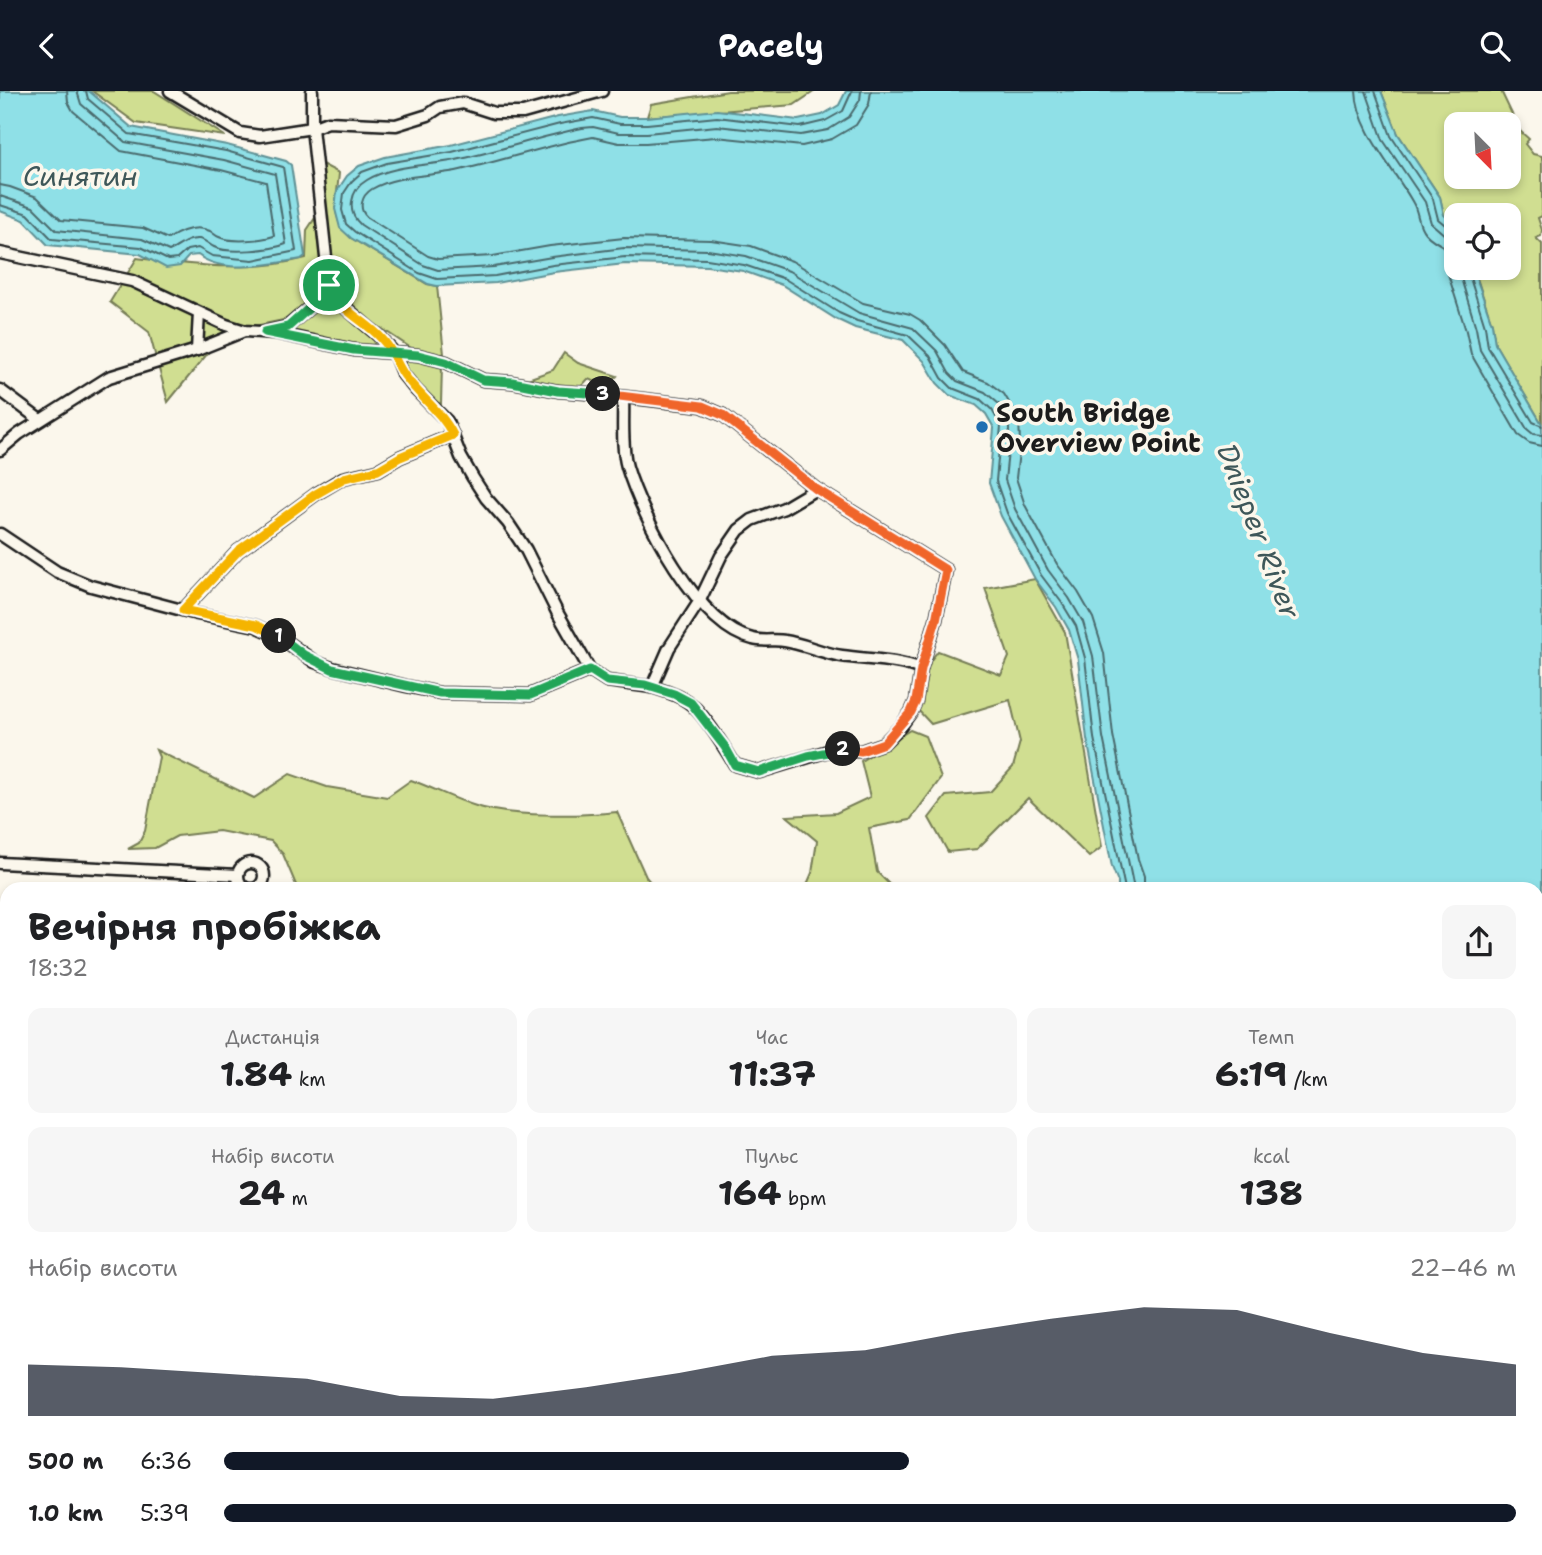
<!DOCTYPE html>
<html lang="uk">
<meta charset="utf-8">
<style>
:root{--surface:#fff;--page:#f6f6f6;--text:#202124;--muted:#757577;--accent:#111827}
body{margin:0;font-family:"Shantell Sans",sans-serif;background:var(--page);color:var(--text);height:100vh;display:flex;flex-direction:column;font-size:26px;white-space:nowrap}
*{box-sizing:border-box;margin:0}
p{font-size:23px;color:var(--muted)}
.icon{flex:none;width:38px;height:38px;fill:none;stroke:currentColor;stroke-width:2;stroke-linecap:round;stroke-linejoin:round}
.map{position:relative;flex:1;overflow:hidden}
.panel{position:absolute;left:0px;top:791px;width:1544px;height:674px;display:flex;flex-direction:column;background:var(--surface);border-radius:21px 21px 0 0;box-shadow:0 4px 10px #0003}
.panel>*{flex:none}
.needle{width:46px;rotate:156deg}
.fabs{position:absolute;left:1444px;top:21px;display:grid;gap:14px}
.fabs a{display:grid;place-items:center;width:77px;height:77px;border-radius:14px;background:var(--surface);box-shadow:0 4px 10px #0003;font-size:35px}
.pin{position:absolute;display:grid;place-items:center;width:60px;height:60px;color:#fff;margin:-30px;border:4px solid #fff;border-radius:50%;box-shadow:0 2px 7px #0007}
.km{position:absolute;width:35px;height:35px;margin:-18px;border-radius:50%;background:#222;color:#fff;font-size:19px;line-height:35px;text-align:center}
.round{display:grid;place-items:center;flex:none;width:74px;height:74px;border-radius:14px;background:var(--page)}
.head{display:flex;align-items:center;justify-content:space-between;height:119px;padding:0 28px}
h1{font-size:38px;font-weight:700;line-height:52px}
.stats{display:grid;grid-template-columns:repeat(3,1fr);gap:10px;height:119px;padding:7px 28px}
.stats div{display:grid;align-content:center;border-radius:14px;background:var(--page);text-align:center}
.stats b{font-size:35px;font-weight:700}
.stats small{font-size:19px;font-weight:400}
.stats p{font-size:19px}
.chart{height:196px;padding:14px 28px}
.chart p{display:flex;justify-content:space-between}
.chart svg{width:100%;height:126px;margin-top:7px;fill:var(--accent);opacity:.7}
ul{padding:0 28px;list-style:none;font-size:23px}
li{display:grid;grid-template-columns:112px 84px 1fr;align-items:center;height:52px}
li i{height:18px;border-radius:9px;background:var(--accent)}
header{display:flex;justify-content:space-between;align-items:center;height:91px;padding:0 28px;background:var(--accent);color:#fff;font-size:32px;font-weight:700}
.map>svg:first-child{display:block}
.built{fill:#ebe5ed}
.green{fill:#d0de91;stroke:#767d56;stroke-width:2;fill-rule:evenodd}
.water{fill:#8fe0e7;stroke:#619296;stroke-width:2}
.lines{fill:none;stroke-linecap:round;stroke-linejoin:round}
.shore{stroke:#4a6a6d;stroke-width:2}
.minor-casing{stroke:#1c1c1c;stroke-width:15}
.secondary-casing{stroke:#1c1c1c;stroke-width:19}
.minor{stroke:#fbf7ec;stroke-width:10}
.secondary{stroke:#fbf7ec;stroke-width:14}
.split-1-casing{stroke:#fff;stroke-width:14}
.split-2-casing{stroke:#fff;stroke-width:14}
.split-3-casing{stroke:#fff;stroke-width:14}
.split-4-casing{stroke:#fff;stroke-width:14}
.split-1{stroke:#f5b400;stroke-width:9}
.split-2{stroke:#22a559;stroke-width:9}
.split-3{stroke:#f0652b;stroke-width:9}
.split-4{stroke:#22a559;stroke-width:9}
.poi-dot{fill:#1f6fb2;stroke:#fbf7ec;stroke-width:2.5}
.labels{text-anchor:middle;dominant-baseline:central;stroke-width:7;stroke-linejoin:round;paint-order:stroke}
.poi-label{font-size:26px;font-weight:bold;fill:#1c1c1c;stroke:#fbf7ec;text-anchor:start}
.water-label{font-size:28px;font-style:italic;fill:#3e5759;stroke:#fbf7ec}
</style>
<header><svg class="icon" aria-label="back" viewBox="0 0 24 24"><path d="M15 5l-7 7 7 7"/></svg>Pacely<svg class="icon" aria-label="search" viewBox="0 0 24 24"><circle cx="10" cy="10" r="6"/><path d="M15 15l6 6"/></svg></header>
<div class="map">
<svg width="1542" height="1464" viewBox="0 0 1542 1464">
<rect width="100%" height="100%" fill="#fbf7ec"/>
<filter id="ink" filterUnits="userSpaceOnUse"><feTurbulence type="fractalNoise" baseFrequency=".0143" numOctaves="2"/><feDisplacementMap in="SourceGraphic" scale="14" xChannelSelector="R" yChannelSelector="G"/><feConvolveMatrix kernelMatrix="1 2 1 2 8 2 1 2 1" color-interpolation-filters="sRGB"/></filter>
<g filter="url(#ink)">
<!-- built -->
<g class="built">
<path d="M 7,1107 L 7,1286 L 0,1283 L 0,1109 Z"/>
<path d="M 243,1458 L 323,1458 L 322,1464 L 249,1464 Z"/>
<path d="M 446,1458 L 622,1458 L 636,1464 L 446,1464 Z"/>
<path d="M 875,1458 L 1004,1458 L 1022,1464 L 868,1464 Z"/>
<path d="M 1076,1458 L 1181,1458 L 1191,1464 L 1073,1464 Z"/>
</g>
<!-- green -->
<g class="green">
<path d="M 92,0 L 154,0 L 225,45 L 136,32 Z"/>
<path d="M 728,0 L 815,0 L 794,14 L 647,26 L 651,13 Z"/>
<path d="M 1381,0 L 1501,0 L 1520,40 L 1529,48 L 1525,53 L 1533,63 L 1542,65 L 1542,125 L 1538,127 L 1542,139 L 1541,145 L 1536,147 L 1542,153 L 1542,333 L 1495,253 L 1492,233 L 1474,178 L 1508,177 L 1508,124 L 1456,124 L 1456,134 L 1444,124 L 1440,106 L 1398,43 ZM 1456,33 L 1508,33 L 1508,86 L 1456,86 Z"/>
<path d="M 318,71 L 339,82 C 337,109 329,127 351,147 L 427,193 L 437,195 L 444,263 L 424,263 L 414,259 L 372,231 L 353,214 L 354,208 L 351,202 L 336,199 L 332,191 L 334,177 L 330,176 Z"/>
<path d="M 315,127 L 326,191 L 293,227 L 225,241 L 168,311 L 149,241 L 110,211 L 137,167 C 194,174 250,182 306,167 L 307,139 Z"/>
<path d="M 326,210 L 335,211 C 345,228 365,233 375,251 L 372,256 L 360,256 L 285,240 L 310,224 Z"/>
<path d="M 564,262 L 578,272 L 617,285 C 609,294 598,292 588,288 C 585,291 583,294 580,296 C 569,302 537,291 525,289 L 553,279 Z"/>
<path d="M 400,266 L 442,274 L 441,313 C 422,307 406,285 400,266 Z"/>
<path d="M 1035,488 L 1065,541 L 1102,756 L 1089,766 L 1028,707 L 977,758 L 948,761 L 929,727 L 946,705 L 990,701 L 1013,676 L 1020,651 L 1010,609 L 931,633 L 916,617 L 927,574 L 938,560 L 1001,584 L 1009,566 L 985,497 Z"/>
<path d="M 910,639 L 925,645 L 941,687 L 910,729 L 869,737 L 877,781 L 894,798 L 805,798 L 812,782 L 817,750 L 787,725 L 836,722 L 870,706 L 861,670 Z"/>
<path d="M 156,659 L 254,707 L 290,683 L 327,696 L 387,706 L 411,689 C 433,697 454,708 476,715 C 511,726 581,725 617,721 L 646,786 L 656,798 L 294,798 L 296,794 L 283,763 L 271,750 L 219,740 L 177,745 L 155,757 L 128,758 L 139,752 L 145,740 L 159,666 Z"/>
<path d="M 1537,1382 L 1542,1387 L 1542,1464 L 1446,1464 L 1428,1458 L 1536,1458 Z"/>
</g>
<!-- water -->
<g class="water">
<path d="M 0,0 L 89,0 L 131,36 L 227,54 L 286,70 L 291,74 L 305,165 L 301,168 C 271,173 223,184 198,164 L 189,165 L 180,175 L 166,177 L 140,163 L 48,154 L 24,129 L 0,120 Z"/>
<path d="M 846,0 L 1381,0 L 1398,43 L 1440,106 L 1444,124 L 1456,134 L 1456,177 L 1473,177 L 1492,233 L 1495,253 L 1542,333 L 1542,1430 L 1536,1424 L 1536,798 L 1118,798 L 1118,791 L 1112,776 L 1087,648 L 1078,569 L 1069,539 L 1056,516 L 1035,488 L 1001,425 L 989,392 L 994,337 L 986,323 L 976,314 L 949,304 L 937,292 L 924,270 L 903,249 L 855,237 L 836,228 L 782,194 L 743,180 L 707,175 L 625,173 L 554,181 L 496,192 L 437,195 L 428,193 L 351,147 L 340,137 L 335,118 L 337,100 L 347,85 L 359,75 L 385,66 L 451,54 L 558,26 L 593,20 L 620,26 L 647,26 L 717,19 L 798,29 L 822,24 L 839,14 Z"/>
<path d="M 0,954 L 7,954 L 7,1077 L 0,1080 Z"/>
</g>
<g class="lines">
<!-- shore -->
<g class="shore">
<path d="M 852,0 L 843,20 L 825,30 L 800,36 L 717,26 L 647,33 L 620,33 L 593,27 L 560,33 L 452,61 L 387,72 L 362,81 L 352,90 L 344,102 L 342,119 L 346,133 L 355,141 L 419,182 L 437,188 L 495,185 L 553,174 L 625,166 L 707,168 L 744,174 L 785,188 L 839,222 L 857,230 L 908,244 L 930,265 L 942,287 L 952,297 L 980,308 L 992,319 L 1001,335 L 996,390 L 1007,422 L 1041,484 L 1062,512 L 1076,535 L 1085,567 L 1094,647 L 1125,798"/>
<path d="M 861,0 L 860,9 L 849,26 L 828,39 L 801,44 L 717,35 L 647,42 L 619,42 L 593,36 L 582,37 C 539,46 498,60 456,69 C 428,75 392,74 367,89 C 350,99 346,121 361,134 L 423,174 L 438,179 L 494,176 L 552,166 L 624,157 L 708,159 L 746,165 L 789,180 L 859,222 L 913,237 L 937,260 L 949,282 L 957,290 L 985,301 L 999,313 L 1009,332 L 1009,351 L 1005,389 L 1015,418 L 1048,479 L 1069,507 L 1083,531 L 1093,565 L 1103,646 L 1134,798"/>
<path d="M 871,0 L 869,13 L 856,34 L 832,48 L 802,55 L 716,46 L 646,52 L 619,52 L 593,46 L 583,48 C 541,56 499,71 456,80 C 430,85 395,84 372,98 C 361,105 358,118 367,126 L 428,165 L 438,168 L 493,165 L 550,155 L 624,147 L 711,149 L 751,155 L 792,170 L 863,212 L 910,223 L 920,229 L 945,254 L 963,281 L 988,291 L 1004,303 L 1019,328 L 1020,352 L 1016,387 L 1025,414 L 1057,473 L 1078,501 L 1093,527 L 1104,562 L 1113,644 L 1138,768 L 1144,785 L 1144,798"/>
<path d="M 1356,0 C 1357,39 1395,79 1413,112 C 1419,122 1417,133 1425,142 C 1433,151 1443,155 1453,160 L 1448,172 L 1448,183 L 1466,240 L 1471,263 L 1518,344 L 1529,352 L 1542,355"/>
<path d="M 1366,0 L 1383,49 L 1425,111 L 1431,132 L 1446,145 L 1456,147"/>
<path d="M 1375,0 L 1391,45 L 1433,108 L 1438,128 L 1450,138 L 1456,139"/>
<path d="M 0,94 L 10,96 L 37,106 L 61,129 L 143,137 L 168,148 C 180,140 195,133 210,140 C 213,142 216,145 219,146 C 232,152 262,149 274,145 L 266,91 L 221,79 L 121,60 L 73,20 L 68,11 L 67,0"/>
<path d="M 0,105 L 33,116 L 56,139 L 142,148 L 169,160 C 180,156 186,147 199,148 C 206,149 208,153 214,156 C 228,163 272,159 286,153 L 275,83 L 224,69 L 125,51 L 81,13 L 77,0"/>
<path d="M 0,114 L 28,123 L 52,148 L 141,156 L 168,169 L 177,168 L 187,159 L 198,157 L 212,165 L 253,169 L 296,160 L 283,76 L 226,60 L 129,43 L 88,8 L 86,0"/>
<path d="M 1458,177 L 1476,237 L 1480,259 L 1527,338 L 1533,343 L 1542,344"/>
<path d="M 1467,177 L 1485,235 L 1488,256 L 1533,331 L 1542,335"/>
</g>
<!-- minor casing -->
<g class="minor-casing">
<g id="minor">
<path d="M 170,0 L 240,42 L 260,45 L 312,37 L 328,31 L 396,34 L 428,24 L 440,16 L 463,12 L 494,22 L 523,22 L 602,0"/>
<path d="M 0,162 L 132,190 L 226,234 L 245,240 L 275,242 L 354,259 L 394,262 L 402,282 L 415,298 L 447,330 L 461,366 L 473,387 L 486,407 L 508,432 L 526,459 L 557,521 L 590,579"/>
<path d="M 329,194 L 335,208 L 380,246 L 394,262 L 418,264 L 446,271 L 483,289 L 512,291 L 558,300 L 600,303 L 702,315 L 723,324 L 816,398 L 946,479 L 936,529 L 921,578 L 916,610 L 911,621 L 901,635 L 884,652 L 861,660 L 828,660 L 759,681 L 735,674 C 726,659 702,620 688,611 C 677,603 664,600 652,596 L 669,557 L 699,511 L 721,465 L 739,439 L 752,429 L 784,417 L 816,398"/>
<path d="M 269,240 L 287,236 L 316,211 L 329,194 L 312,37 L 312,0"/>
<path d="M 197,259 L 199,222"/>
<path d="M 0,299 L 40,329"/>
<path d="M 623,306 C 624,328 621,355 627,376 C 642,426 698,536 753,548 C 763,551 775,548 785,550 C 804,553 822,562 842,565 C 869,569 895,568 921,578"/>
<path d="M 0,359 L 19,343 L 109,286 L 197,259 L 244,240"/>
<path d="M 0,443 L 57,481 L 91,495 L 197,523 L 256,535 L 278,545 L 315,571 L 332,577 L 406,595 L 440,602 L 530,604 L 590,579 L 607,590 L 652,596"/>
<path d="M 183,519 L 238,460 L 316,403 L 343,387 L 378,379 L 400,366 L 453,344"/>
<path d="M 0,772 L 238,784"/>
<circle cx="251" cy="785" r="13"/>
<path d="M 318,1464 L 318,1458"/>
</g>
</g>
<!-- secondary casing -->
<g class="secondary-casing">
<g id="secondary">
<path d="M 0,1293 L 7,1295"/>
<path d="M 0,1322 L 7,1324"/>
<path d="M 1339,1458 L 1358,1464"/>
<path d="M 1385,1458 L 1404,1464"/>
</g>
</g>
<!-- minor -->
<use href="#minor" class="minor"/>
<!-- secondary -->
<use href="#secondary" class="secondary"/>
</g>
</g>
<g class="lines" filter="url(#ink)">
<!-- split-1 casing -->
<g class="split-1-casing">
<path id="split-1" d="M 279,545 L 256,534 L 183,519 L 238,460 L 316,403 L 344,387 L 378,379 L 400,366 L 453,344 C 442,321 420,306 405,285 C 396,273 393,259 382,248 C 364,228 340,221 329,194"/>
</g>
<!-- split-2 casing -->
<g class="split-2-casing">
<path id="split-2" d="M 279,545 L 304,564 L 332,578 L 440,602 L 530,604 L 590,579 L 607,590 L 645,594 L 674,603 L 691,612 L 725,656 L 735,674 L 759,681 L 808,665 L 843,658"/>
</g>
<!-- split-3 casing -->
<g class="split-3-casing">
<path id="split-3" d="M 603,303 L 702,315 L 723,324 L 816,398 L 946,479 L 936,529 L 921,578 L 916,610 L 911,621 L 884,652 L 861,660 L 843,658"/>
</g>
<!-- split-4 casing -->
<g class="split-4-casing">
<path id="split-4" d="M 329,194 L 316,211 L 288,236 L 265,241 L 354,259 L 418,264 L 446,271 L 483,289 L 512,291 L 558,300 L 603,303"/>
</g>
<!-- split-1 -->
<use href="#split-1" class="split-1"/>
<!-- split-2 -->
<use href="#split-2" class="split-2"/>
<!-- split-3 -->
<use href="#split-3" class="split-3"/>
<!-- split-4 -->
<use href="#split-4" class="split-4"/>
</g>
<!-- markers -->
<circle class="poi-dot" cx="982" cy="336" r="7"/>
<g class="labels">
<!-- poi labels -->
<g class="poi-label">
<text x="996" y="321">South Bridge<tspan x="996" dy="30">Overview Point</tspan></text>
</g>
<!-- water labels -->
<g class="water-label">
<text x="80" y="85">Синятин</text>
<text transform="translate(1259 440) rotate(69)">Dnieper River</text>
</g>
</g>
</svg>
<div class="fabs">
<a><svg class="needle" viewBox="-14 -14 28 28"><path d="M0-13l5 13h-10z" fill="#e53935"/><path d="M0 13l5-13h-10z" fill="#757577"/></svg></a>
<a><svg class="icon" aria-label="locate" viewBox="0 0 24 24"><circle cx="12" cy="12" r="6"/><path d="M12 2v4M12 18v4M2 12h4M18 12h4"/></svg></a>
</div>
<div class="pin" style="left:329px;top:194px;background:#1e9e55"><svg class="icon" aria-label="arrive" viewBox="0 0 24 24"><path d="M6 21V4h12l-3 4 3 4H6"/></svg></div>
<b class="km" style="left:279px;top:545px">1</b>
<b class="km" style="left:843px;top:658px">2</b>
<b class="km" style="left:603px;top:303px">3</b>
<section class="panel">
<div class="head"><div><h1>Вечірня пробіжка</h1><p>18:32</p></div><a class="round"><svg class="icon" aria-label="share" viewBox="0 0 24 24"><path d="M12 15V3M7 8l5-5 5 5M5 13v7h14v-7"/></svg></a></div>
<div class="stats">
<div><p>Дистанція</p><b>1.84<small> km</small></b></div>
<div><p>Час</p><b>11:37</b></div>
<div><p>Темп</p><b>6:19<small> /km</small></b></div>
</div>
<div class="stats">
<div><p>Набір висоти</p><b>24<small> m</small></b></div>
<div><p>Пульс</p><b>164<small> bpm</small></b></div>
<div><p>kcal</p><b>138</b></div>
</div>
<div class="chart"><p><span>Набір висоти</span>22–46 m</p>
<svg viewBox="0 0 160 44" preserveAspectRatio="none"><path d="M0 44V26L10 27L20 29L30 31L40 37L50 38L60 34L70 29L80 23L90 21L100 15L110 10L120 6L130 7L140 15L150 22L160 26V44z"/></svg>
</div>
<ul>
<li><b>500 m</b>6:36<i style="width:53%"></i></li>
<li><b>1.0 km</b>5:39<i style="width:100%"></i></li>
</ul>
</section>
</div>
